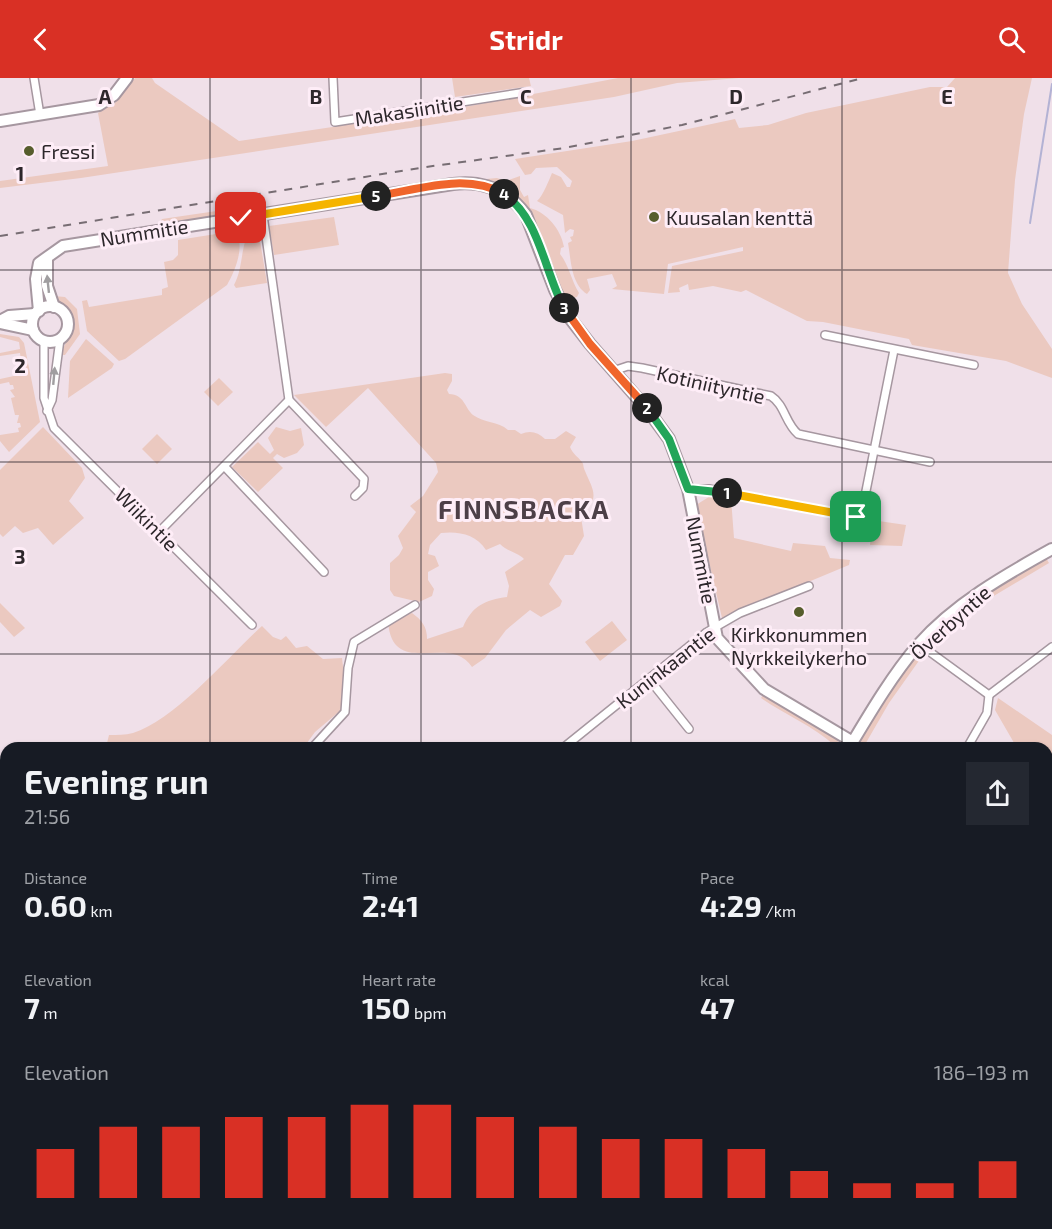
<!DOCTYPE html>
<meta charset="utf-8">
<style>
:root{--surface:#171b24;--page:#242831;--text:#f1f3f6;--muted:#9ea1a6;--accent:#d93025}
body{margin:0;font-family:"Exo 2",sans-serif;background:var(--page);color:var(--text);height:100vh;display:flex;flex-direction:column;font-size:22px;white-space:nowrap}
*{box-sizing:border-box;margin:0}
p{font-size:20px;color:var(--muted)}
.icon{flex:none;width:33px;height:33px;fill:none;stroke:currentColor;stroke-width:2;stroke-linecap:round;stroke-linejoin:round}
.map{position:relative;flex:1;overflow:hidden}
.details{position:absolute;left:0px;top:664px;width:1053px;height:488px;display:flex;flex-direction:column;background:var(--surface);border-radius:18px 18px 0 0;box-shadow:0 2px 4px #0004}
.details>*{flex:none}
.pin{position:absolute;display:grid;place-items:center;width:51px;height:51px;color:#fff;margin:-26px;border-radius:12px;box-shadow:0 3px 9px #0006}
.km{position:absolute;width:30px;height:30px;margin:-15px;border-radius:50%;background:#222;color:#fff;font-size:16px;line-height:30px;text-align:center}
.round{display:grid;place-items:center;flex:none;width:63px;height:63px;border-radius:0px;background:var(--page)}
.summary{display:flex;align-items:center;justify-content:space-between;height:102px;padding:0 24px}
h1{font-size:33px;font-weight:700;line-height:45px}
.stats{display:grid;grid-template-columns:repeat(3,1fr);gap:9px;height:102px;padding:6px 24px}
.stats div{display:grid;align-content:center}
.stats b{font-size:30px;font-weight:700}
.stats small{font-size:16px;font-weight:400}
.stats p{font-size:16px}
.chart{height:168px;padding:12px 24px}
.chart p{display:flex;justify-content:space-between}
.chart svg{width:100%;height:108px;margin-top:6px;stroke:var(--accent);stroke-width:6}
header{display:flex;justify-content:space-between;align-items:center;height:78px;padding:0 24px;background:var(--accent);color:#fff;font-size:27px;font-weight:700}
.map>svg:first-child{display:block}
.green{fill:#ebc9c0}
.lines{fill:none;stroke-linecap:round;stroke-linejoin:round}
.stream{stroke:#b3b2d4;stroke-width:2}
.street-casing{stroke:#a697a0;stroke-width:10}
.secondary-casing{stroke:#a697a0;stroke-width:14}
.street{stroke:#fff;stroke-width:7}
.secondary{stroke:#fff;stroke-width:10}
.rail{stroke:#776d73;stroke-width:2;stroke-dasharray:8 8;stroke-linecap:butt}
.oneway{fill:#a09ea0}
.split-1-casing{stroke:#fff;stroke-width:12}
.split-2-casing{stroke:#fff;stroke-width:12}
.split-3-casing{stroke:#fff;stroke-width:12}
.split-4-casing{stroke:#fff;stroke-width:12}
.split-5-casing{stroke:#fff;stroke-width:12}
.split-6-casing{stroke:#fff;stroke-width:12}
.split-1{stroke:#f5b400;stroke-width:8}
.split-2{stroke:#22a559;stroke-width:8}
.split-3{stroke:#f0652b;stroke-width:8}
.split-4{stroke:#22a559;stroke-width:8}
.split-5{stroke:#f0652b;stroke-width:8}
.split-6{stroke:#f5b400;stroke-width:8}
.grid{fill:none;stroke:#2d272b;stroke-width:1.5;stroke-opacity:0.55}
.poi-dot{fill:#565d2c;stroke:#feedf7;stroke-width:2}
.labels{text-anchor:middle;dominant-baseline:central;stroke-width:6;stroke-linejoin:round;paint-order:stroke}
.street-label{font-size:20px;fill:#2d272b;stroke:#feedf7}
.poi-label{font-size:20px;fill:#2d272b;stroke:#feedf7;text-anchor:start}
.district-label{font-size:26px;font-weight:bold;letter-spacing:1.5px;fill:#4d3f47;stroke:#feedf7}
.grid-label{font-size:20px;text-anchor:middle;font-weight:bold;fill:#2d272b;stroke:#feedf7;stroke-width:6;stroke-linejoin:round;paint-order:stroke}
</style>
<header><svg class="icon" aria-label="back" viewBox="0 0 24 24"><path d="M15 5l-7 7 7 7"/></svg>Stridr<svg class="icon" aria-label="search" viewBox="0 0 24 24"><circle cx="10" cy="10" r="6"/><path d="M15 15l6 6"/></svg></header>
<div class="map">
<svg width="1052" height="1151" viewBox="0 0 1052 1151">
<rect width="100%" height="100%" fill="#f0e0e9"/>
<!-- green -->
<g class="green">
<path d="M 135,0 L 152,0 L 155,5 L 239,63 L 459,30 L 618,0 L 739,0 L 677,5 L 614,19 L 81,100 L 0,110 L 0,103 L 108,88 L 98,35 L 116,24 Z"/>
<path d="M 452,0 L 529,0 L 531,8 L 455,19 Z"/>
<path d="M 955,0 L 1032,0 L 1024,36 L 1015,102 L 1008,195 L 1022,226 L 1052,271 L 1052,300 L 1006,283 L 912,267 L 909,261 L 823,244 L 807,243 L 746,212 L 741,214 L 713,208 L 689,212 L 688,206 L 679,210 L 680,214 L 668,215 L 672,188 L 743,173 L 743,169 L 668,186 L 664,216 L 612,211 L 617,208 L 612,196 L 587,201 L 590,212 L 587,216 C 571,206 571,182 568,165 L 572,163 L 570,159 L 573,158 L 574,152 L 570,151 L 565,155 L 563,137 L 537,123 C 543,118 549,102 552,95 L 561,99 L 567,109 L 570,109 L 572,103 L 557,89 L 536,90 L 531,96 L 525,97 L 515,81 L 632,63 L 735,41 L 739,50 L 768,47 L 806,35 L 930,9 L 947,9 Z"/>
<path d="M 520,98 L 520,112 L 524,119 L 528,117 L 530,130 C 546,134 561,151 564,169 L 561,170 L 560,176 C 569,187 571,202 579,215 L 577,219 L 568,221 L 564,218 C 545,174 539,117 486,101 L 497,100 L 506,103 Z"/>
<path d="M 237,130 L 236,135 L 159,146 L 162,141 Z"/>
<path d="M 334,139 L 339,167 L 274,177 L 269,148 Z"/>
<path d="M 258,151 L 267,205 L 236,210 L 234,207 C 244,189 240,165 251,152 Z"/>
<path d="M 235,153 C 246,167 235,193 227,207 L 125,281 L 119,283 L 87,253 L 82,223 L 87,222 L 89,229 L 162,217 L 162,211 L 168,209 L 164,184 L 173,182 L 178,177 L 178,162 Z"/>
<path d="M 54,218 L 65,219 L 77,231 L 80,256 L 65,277 L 61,277 C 65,262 80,247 66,233 C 61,227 57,225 54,218 Z"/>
<path d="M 0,256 L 19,259 L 24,265 L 40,344 L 9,374 L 0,363 L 0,357 L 19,354 L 18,350 L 21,349 L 20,345 L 17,345 L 19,337 L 15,337 L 11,320 L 15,319 L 10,312 L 14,311 L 13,307 L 10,307 L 9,304 L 0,306 L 0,301 L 23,296 L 20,275 L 0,278 L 0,275 L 20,271 L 19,264 L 0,259 Z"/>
<path d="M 86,261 L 114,286 L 112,290 L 68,320 L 70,283 Z"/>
<path d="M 445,295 L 452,296 L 452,303 L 447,312 L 449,316 C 465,317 464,329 473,337 C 484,345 498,343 508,352 L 515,352 L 521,356 C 530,352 538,354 545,361 L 555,361 L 566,353 L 576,359 L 570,369 C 573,376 577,378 582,384 C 584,387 583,389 585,393 C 594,414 600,419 581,439 L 584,458 L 573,477 L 565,477 L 549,506 L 562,523 L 560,528 L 541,539 L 530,532 L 506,552 L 485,580 L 472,589 C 450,554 393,602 388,544 L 412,535 C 422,542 427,549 427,561 L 463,549 C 472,528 485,522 507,519 L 509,508 L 505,494 L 524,481 C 517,474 508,474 500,466 L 486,472 C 476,456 458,453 441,455 L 430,467 L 428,476 L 435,478 L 439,488 L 428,494 L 428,502 L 434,511 L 432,518 L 419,524 L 394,518 L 390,512 L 390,485 L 399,477 L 403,470 L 398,458 L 416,434 L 410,428 L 423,418 L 438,394 L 436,385 L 368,310 L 326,349 L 294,317 Z"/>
<path d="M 219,300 L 233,314 L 218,328 L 204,314 Z"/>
<path d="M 43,349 L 82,390 L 85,400 L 69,423 L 84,440 L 53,467 L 38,450 L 23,455 L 15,448 L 3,459 L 0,456 L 0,392 Z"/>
<path d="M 276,349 L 290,353 L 301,350 L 304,367 L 297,375 L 284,380 L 277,376 L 273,380 L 283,390 L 258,414 L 232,389 L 258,364 L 270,376 L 274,372 L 268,360 Z"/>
<path d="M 157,356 L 172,371 L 157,386 L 142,371 Z"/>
<path d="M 712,417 L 731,420 L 734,460 L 791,473 L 793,465 L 825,468 L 830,480 L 850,482 L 849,487 L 722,540 L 696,427 Z"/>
<path d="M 872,442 L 906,447 L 902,468 L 870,467 Z"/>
<path d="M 1046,480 L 1049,485 L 992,519 L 935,568 L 932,567 L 934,560 L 971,527 Z"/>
<path d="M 0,525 L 25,550 L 14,559 L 0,544 Z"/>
<path d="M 612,543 L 627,562 L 600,583 L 585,564 Z"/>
<path d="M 262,548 L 273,559 L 281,562 L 286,558 L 296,570 L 307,568 L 323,581 L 342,580 L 345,606 L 341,632 L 315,654 L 304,669 C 300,669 293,671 289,670 C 277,668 263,660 252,670 L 101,670 L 107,665 L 109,657 C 117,657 125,657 133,655 C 174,643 229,578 262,548 Z"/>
<path d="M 923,577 L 889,625 L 863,670 L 856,670 C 867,652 904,581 923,577 Z"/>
<path d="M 764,615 L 837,661 L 839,665 L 835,668 C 814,648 785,637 761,620 Z"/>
<path d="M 998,620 L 1052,657 L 1052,730 L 1047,722 L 1047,670 L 1017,670 L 995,632 Z"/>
<path d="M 381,1146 L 518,1146 L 512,1151 L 385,1151 Z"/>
<path d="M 679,1146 L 766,1146 L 767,1151 L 660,1151 Z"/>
</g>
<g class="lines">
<!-- stream -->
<path class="stream" d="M 1030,145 L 1052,6"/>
<!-- street casing -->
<g class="street-casing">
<g id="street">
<path d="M 34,0 L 40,37"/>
<path d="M 333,0 L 335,44 L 526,14"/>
<path d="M 263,137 L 289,322 L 364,401 L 363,410 L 355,418"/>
<path d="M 825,257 L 974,287"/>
<path d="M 44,263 L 44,320 L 54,350 L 252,547"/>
<path d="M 613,293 L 628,288 L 642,290 L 771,318 C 785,327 785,345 798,356 L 930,384"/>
<path d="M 47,333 L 52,322 L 60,261"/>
<path d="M 225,389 L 324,494"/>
<path d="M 688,411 L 709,411 L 856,439 L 862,433 L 894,272"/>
<path d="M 159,454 L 289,322"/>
<path d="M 919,566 L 989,617"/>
<path d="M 649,601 L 689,651"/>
<path d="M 989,617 L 1052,569"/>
<path d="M 312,670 L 345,634 L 348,590 L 354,564 L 415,527"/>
<path d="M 563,670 L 707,554 L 740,535 L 809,508"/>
<path d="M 967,670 L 987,635 L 989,617"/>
<path d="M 1047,892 L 1052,900"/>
<path d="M 1047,1075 L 1052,1072"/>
<path d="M 1011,1146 L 1014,1151"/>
<path d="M 897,1151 L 908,1146"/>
</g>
</g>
<!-- secondary casing -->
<g class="secondary-casing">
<g id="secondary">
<path d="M 0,43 L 99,27 L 114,17 L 127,0"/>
<path d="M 47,181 L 47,208 L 54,229"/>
<circle cx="50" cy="246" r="18"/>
<path d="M 39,233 L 36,201 L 39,185 L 63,168 L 453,106 C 484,102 508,113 526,137 L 555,212 L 569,239 L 590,266 L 647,331 L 669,361 L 688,411 L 717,560 L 764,611 L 853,664"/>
<path d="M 0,243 L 9,238 L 35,236"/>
<path d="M 0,245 L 33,252"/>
<path d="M 849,670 C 870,635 891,599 918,567 C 954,526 1005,497 1052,471"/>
<path d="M 786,1146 L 787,1151"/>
<path d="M 136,1151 L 143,1146"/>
</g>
</g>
<!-- street -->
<use href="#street" class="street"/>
<!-- secondary -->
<use href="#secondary" class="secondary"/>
<!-- rail -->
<path class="rail" d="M 0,158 L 426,89 L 564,70 L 682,47 L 863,0"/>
</g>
<!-- one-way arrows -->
<defs><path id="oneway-solid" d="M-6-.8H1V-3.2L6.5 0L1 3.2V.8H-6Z" transform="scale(1.5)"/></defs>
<g class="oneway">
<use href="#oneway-solid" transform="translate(48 206) rotate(-96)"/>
<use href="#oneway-solid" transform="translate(54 298) rotate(-85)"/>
</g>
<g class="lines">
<!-- split-1 casing -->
<g class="split-1-casing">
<path id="split-1" d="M 727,415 L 856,439"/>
</g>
<!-- split-2 casing -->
<g class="split-2-casing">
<path id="split-2" d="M 647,330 L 669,361 L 688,411 L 727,415"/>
</g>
<!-- split-3 casing -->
<g class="split-3-casing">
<path id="split-3" d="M 564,230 L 590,266 L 647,330"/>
</g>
<!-- split-4 casing -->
<g class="split-4-casing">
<path id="split-4" d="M 504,116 C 540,141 544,193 564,230"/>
</g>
<!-- split-5 casing -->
<g class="split-5-casing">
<path id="split-5" d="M 376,118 C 418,112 466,94 504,116"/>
</g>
<!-- split-6 casing -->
<g class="split-6-casing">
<path id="split-6" d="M 241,140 L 376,118"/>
</g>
<!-- split-1 -->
<use href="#split-1" class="split-1"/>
<!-- split-2 -->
<use href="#split-2" class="split-2"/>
<!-- split-3 -->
<use href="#split-3" class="split-3"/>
<!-- split-4 -->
<use href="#split-4" class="split-4"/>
<!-- split-5 -->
<use href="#split-5" class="split-5"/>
<!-- split-6 -->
<use href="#split-6" class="split-6"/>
</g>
<!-- grid -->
<path class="grid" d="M 210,0 L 210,670M 421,0 L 421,670M 631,0 L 631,670M 842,0 L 842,670M 0,192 L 1052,192M 0,384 L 1052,384M 0,576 L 1052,576M 0,767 L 6,767M 1047,767 L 1052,767M 0,959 L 6,959M 1047,959 L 1052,959M 210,1146 L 210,1151M 421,1146 L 421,1151M 631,1146 L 631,1151M 842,1146 L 842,1151"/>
<!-- markers -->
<g class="poi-dot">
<circle cx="29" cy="73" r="6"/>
<circle cx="654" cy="139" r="6"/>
<circle cx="799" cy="534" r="6"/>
</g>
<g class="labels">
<!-- street labels -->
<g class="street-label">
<text transform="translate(409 32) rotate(-9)">Makasiinitie</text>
<text transform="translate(144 154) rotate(-9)">Nummitie</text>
<text transform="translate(711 306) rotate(13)">Kotiniityntie</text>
<text transform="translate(147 441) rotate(45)">Wiikintie</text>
<text transform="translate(702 482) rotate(79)">Nummitie</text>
<text transform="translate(950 544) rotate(-42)">Överbyntie</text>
<text transform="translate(665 589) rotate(-38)">Kuninkaantie</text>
</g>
<!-- poi labels -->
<g class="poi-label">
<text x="41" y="73">Fressi</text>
<text x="666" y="139">Kuusalan kenttä</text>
<text x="799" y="556" text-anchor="middle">Kirkkonummen<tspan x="799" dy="23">Nyrkkeilykerho</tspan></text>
</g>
<!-- district labels -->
<g class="district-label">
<text x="524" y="430">FINNSBACKA</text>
</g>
</g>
<g class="grid-label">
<text x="105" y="26">A</text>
<text x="316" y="26">B</text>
<text x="526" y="26">C</text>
<text x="736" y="26">D</text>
<text x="947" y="26">E</text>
<text x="20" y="103">1</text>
<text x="20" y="295">2</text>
<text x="20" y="486">3</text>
</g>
</svg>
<div class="pin" style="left:856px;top:439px;background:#1e9e55"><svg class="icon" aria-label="arrive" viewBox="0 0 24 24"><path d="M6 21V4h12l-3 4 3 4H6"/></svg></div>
<div class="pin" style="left:241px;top:140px;background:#d93025"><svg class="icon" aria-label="check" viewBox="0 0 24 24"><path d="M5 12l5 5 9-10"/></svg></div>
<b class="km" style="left:727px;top:415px">1</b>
<b class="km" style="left:647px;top:330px">2</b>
<b class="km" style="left:564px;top:230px">3</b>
<b class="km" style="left:504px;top:116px">4</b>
<b class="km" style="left:376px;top:118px">5</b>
<section class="details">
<div class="summary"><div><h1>Evening run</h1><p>21:56</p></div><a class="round"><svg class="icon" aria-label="share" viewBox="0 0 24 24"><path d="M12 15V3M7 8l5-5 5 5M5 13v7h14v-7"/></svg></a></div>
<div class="stats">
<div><p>Distance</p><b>0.60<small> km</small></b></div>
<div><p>Time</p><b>2:41</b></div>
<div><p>Pace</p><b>4:29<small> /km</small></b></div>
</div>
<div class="stats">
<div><p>Elevation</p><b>7<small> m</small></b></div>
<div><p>Heart rate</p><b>150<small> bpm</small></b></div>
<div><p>kcal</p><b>47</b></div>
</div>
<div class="chart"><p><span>Elevation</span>186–193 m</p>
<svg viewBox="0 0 160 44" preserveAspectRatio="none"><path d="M5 44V24M15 44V15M25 44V15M35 44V11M45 44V11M55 44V6M65 44V6M75 44V11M85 44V15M95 44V20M105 44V20M115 44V24M125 44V33M135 44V38M145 44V38M155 44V29"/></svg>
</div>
</section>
</div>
